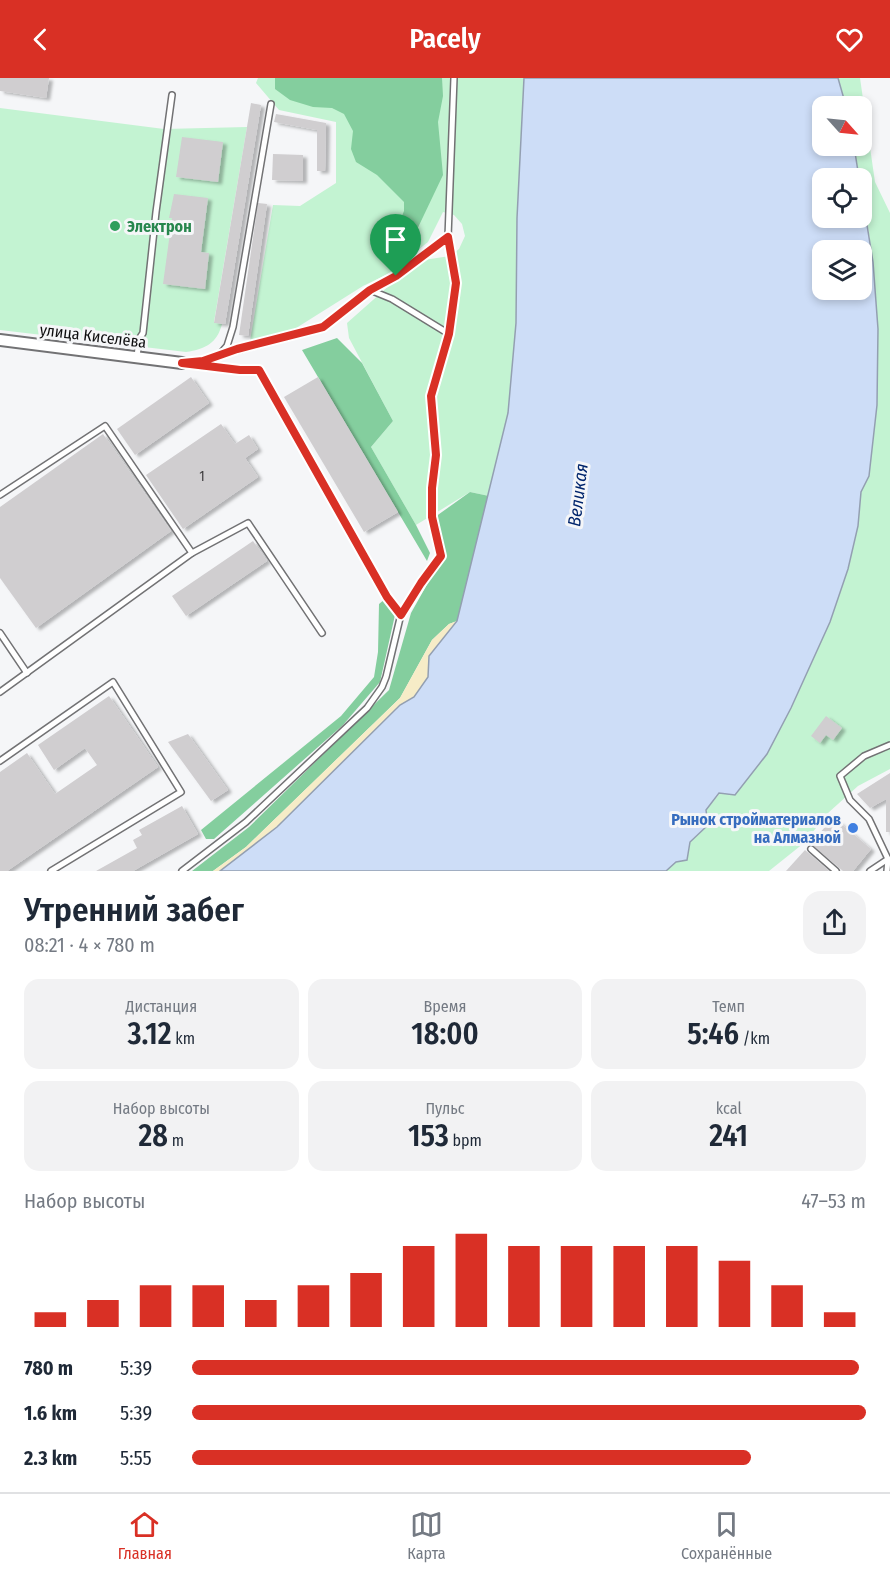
<!DOCTYPE html>
<html lang="ru">
<meta charset="utf-8">
<style>
:root{--surface:#fff;--page:#f2f2f3;--text:#1f2937;--muted:#747a83;--line:#e0e1e3;--accent:#d93025}
body{margin:0;font-family:"Fira Sans Condensed",sans-serif;background:var(--page);color:var(--text);height:100vh;display:flex;flex-direction:column;font-size:22px;white-space:nowrap}
*{box-sizing:border-box;margin:0}
p{font-size:20px;color:var(--muted)}
.icon{flex:none;width:33px;height:33px;fill:none;stroke:currentColor;stroke-width:2;stroke-linecap:round;stroke-linejoin:round}
.map{position:relative;height:793px;overflow:hidden}
.drawer{display:flex;flex-direction:column;background:var(--surface);flex:1}
.drawer>*{flex:none}
.needle{width:39px;rotate:117deg}
.tools{position:absolute;left:812px;top:18px;display:grid;gap:12px}
.tools a{display:grid;place-items:center;width:60px;height:60px;border-radius:12px;background:var(--surface);box-shadow:0 3px 9px #0003;font-size:30px}
.pin{position:absolute;display:grid;place-items:center;width:51px;height:51px;color:#fff;margin:-62px -26px;border-radius:50% 50% 50% 0;rotate:-45deg;box-shadow:0 0 6px #0007}
.pin .icon{rotate:45deg}
.round{display:grid;place-items:center;flex:none;width:63px;height:63px;border-radius:18px;background:var(--page)}
.head{display:flex;align-items:center;justify-content:space-between;height:102px;padding:0 24px}
h1{font-size:33px;font-weight:600;line-height:45px}
.figures{display:grid;grid-template-columns:repeat(3,1fr);gap:9px;height:102px;padding:6px 24px}
.figures div{display:grid;align-content:center;border-radius:15px;background:var(--page);text-align:center}
.figures b{font-size:30px;font-weight:600}
.figures small{font-size:16px;font-weight:400}
.figures p{font-size:16px}
.chart{height:168px;padding:12px 24px}
.chart p{display:flex;justify-content:space-between}
.chart svg{width:100%;height:108px;margin-top:6px;stroke:var(--accent);stroke-width:6}
ul{padding:0 24px;list-style:none;font-size:20px}
li{display:grid;grid-template-columns:96px 72px 1fr;align-items:center;height:45px}
li i{height:15px;border-radius:8px;background:var(--accent)}
header{display:flex;justify-content:space-between;align-items:center;height:78px;padding:0 24px;background:var(--accent);color:#fff;font-size:27px;font-weight:600}
.menu{display:flex;justify-content:space-around;align-items:center;height:84px;border-top:2px solid var(--line);background:var(--surface);font-size:16px;color:var(--muted)}
.menu a{display:grid;justify-items:center;gap:3px}
.menu .on{color:var(--accent)}
.map>svg:first-child{display:block}
.green{fill:#c3f3d2}
.forest{fill:#84ce9e}
.sand{fill:#f6ecc7}
.water{fill:#cdddf7;stroke:#939fb1;stroke-width:1.5;fill-rule:evenodd}
.building{fill:#d0ced0;filter:url(#shadow)}
.lines{fill:none;stroke-linecap:round;stroke-linejoin:round}
.service-casing{stroke:#727274;stroke-width:8}
.minor-casing{stroke:#727274;stroke-width:14}
.service{stroke:#fff;stroke-width:5}
.minor{stroke:#fff;stroke-width:10}
.route-casing{stroke:#fff;stroke-width:12}
.route{stroke:#d93025;stroke-width:8}
.leisure-dot{fill:#2e9e5b;stroke:#f5f6f8;stroke-width:2}
.shop-dot{fill:#3f7fe0;stroke:#f5f6f8;stroke-width:2}
.labels{text-anchor:middle;dominant-baseline:central;stroke-width:6;stroke-linejoin:round;paint-order:stroke}
.number-label{font-size:14px;fill:#3e3d3e}
.leisure-label{font-size:16px;font-weight:bold;fill:#27864d;stroke:#f5f6f8;text-anchor:start}
.street-label{font-size:16px;fill:#0d0d0e;stroke:#f5f6f8}
.shop-label{font-size:16px;font-weight:bold;fill:#366cbe;stroke:#f5f6f8;text-anchor:end}
.water-label{font-size:18px;font-style:italic;fill:#00256c;stroke:#f5f6f8}
</style>
<header><svg class="icon" aria-label="back" viewBox="0 0 24 24"><path d="M15 5l-7 7 7 7"/></svg>Pacely<svg class="icon" aria-label="heart" viewBox="0 0 24 24"><path d="M12 20l-8-8c-3-5 5-10 8-4 3-6 11-1 8 4z"/></svg></header>
<div class="map">
<svg width="890" height="793" viewBox="0 0 890 793">
<defs>
<filter id="shadow"><feDropShadow dx="4" dy="2.5" stdDeviation="1.5" flood-color="#0004"/></filter>
</defs>
<rect width="100%" height="100%" fill="#f5f6f8"/>
<!-- green -->
<g class="green">
<path d="M 258,0 L 524,0 L 517,140 L 516,245 L 508,335 L 489,418 L 470,414 L 416,447 L 371,369 L 393,343 L 349,260 L 347,245 L 417,183 L 450,178 L 459,171 L 465,158 L 462,146 L 454,137 L 443,134 L 428,164 L 388,196 L 363,208 L 293,252 L 250,263 L 273,127 L 300,128 L 336,105 L 336,44 L 279,32 L 256,5 Z"/>
<path d="M 838,0 L 860,0 L 875,104 L 890,135 L 890,691 L 858,708 L 828,735 L 804,765 L 769,793 L 666,793 L 676,784 L 687,781 L 690,764 L 708,747 L 706,732 L 791,630 L 830,544 L 848,491 L 858,448 L 861,414 L 869,398 L 877,327 L 878,251 L 873,184 L 861,100 L 859,100 L 854,68 L 861,68 L 861,28 L 846,28 Z"/>
<path d="M 0,30 L 164,51 L 247,49 L 214,244 L 222,246 C 217,265 206,271 186,274 L 0,252 Z"/>
</g>
<!-- forest -->
<g class="forest">
<path d="M 275,0 L 442,0 L 443,18 L 438,44 L 443,97 L 413,160 L 406,168 L 397,171 L 391,165 L 404,133 L 404,124 L 377,97 L 356,84 L 351,71 L 353,53 L 344,36 L 332,30 L 313,29 L 290,22 L 275,11 Z"/>
<path d="M 337,260 L 362,285 L 393,343 L 371,369 L 416,447 L 430,475 L 427,483 L 302,272 Z"/>
<path d="M 470,414 L 489,418 L 457,543 L 449,546 L 432,562 L 400,620 L 246,769 L 213,793 L 192,793 L 249,749 L 389,612 L 411,535 L 443,478 L 435,439 Z"/>
<path d="M 385,521 L 395,537 L 380,604 L 343,647 L 214,761 L 206,761 L 201,752 L 341,638 L 374,599 L 378,574 L 379,526 Z"/>
</g>
<!-- sand -->
<path class="sand" d="M 457,543 L 429,578 L 428,599 L 414,620 L 400,627 L 277,749 L 220,793 L 213,793 L 246,769 L 400,620 L 432,562 L 449,546 Z"/>
<!-- water -->
<path class="water" d="M 524,0 L 838,0 L 846,28 L 822,28 L 822,68 L 854,68 L 859,100 L 822,100 L 822,140 L 861,140 L 861,110 L 873,184 L 878,251 L 877,327 L 869,398 L 861,414 L 858,448 L 848,491 L 830,544 L 791,630 L 767,676 L 735,717 L 719,715 L 706,732 L 708,747 L 690,764 L 687,782 L 676,784 L 666,793 L 220,793 L 277,749 L 400,627 L 414,619 L 428,599 L 429,578 L 457,543 L 508,335 L 516,245 L 517,140 ZM 822,172 L 861,172 L 861,212 L 822,212 Z"/>
<!-- building -->
<g class="building">
<path d="M 0,0 L 49,0 L 46,20 L 0,13 Z"/>
<path d="M 251,25 L 261,27 L 225,246 L 214,245 Z"/>
<path d="M 276,36 L 326,45 L 325,93 L 317,93 L 317,52 L 274,44 Z"/>
<path d="M 182,59 L 223,64 L 218,104 L 176,99 Z"/>
<path d="M 273,76 L 303,77 L 303,103 L 272,102 Z"/>
<path d="M 174,116 L 208,120 L 201,174 L 209,175 L 205,211 L 163,206 L 172,140 L 169,140 Z"/>
<path d="M 258,125 L 267,126 L 248,258 L 239,257 Z"/>
<path d="M 191,299 L 209,325 L 135,377 L 117,351 Z"/>
<path d="M 318,299 L 398,434 L 364,454 L 284,319 Z"/>
<path d="M 221,346 L 235,366 L 249,357 L 258,371 L 245,380 L 258,399 L 183,451 L 146,397 Z"/>
<path d="M 103,356 L 171,453 L 36,550 L 0,500 L 0,429 Z"/>
<path d="M 253,463 L 267,483 L 186,538 L 172,518 Z"/>
<path d="M 109,618 L 158,689 L 7,793 L 0,793 L 0,694 L 27,675 L 55,716 L 97,687 L 85,670 L 54,692 L 38,667 Z"/>
<path d="M 826,638 L 842,650 L 833,662 L 826,657 L 820,665 L 811,658 Z"/>
<path d="M 188,656 L 228,712 L 211,723 L 168,664 Z"/>
<path d="M 890,695 L 890,754 L 886,754 L 886,721 L 870,730 L 857,716 Z"/>
<path d="M 182,728 L 198,756 L 133,793 L 96,793 L 137,770 L 133,762 L 142,757 L 139,752 Z"/>
<path d="M 833,739 L 871,771 L 853,793 L 843,793 L 811,766 Z"/>
<path d="M 805,772 L 829,793 L 786,793 Z"/>
</g>
<g class="lines">
<!-- service casing -->
<g class="service-casing">
<g id="service">
<path d="M 370,212 L 392,221 L 449,256"/>
<path d="M 220,276 L 227,268 L 233,249 L 271,26"/>
<path d="M 137,279 L 139,261 L 143,255 L 156,134 L 172,17"/>
<path d="M 196,284 L 323,249 L 370,212 L 396,198 L 448,159"/>
<path d="M 182,285 L 240,292 L 259,292 L 387,519 L 401,536"/>
<path d="M 0,417 L 105,348 L 192,475 L 0,614"/>
<path d="M 192,475 L 248,445 L 322,555"/>
<path d="M 0,555 L 27,595"/>
<path d="M 0,683 L 113,604 L 181,714 L 51,793"/>
<path d="M 811,771 L 836,793"/>
<path d="M 182,793 L 246,744 L 367,630 L 382,609 L 386,599 L 401,536 L 421,505 L 441,478 L 432,439 L 432,410 L 436,377 L 431,318 L 449,256 L 456,205 L 448,159 L 454,0"/>
<path d="M 870,793 L 888,781"/>
<path d="M 887,793 L 888,781 L 869,741 L 850,722 L 840,698 L 864,678 L 890,667"/>
</g>
</g>
<!-- minor casing -->
<g class="minor-casing">
<path id="minor" d="M 0,262 L 182,285"/>
</g>
<!-- service -->
<use href="#service" class="service"/>
<!-- minor -->
<use href="#minor" class="minor"/>
</g>
<g class="lines">
<!-- route casing -->
<g class="route-casing">
<path id="route" d="M 448,159 L 456,205 L 449,256 L 431,318 L 436,377 L 432,410 L 432,439 L 441,478 L 421,505 L 401,537 L 387,519 L 259,292 L 240,292 L 182,285 L 203,283 L 237,271 L 323,249 L 370,212 L 396,198 Z"/>
</g>
<!-- route -->
<use href="#route" class="route"/>
</g>
<!-- markers -->
<circle class="leisure-dot" cx="115" cy="148" r="6"/>
<circle class="shop-dot" cx="853" cy="750" r="6"/>
<g class="labels">
<!-- number labels -->
<g class="number-label">
<text x="202" y="398">1</text>
</g>
<!-- leisure labels -->
<g class="leisure-label">
<text x="127" y="148">Электрон</text>
</g>
<!-- street labels -->
<g class="street-label">
<text transform="translate(93 258) rotate(7)">улица Киселёва</text>
</g>
<!-- shop labels -->
<g class="shop-label">
<text x="841" y="741">Рынок стройматериалов<tspan x="841" dy="18">на Алмазной</tspan></text>
</g>
<!-- water labels -->
<g class="water-label">
<text transform="translate(578 417) rotate(-83)">Великая</text>
</g>
</g>
</svg>
<div class="tools">
<a><svg class="needle" viewBox="-14 -14 28 28"><path d="M0-13l5 13h-10z" fill="#e53935"/><path d="M0 13l5-13h-10z" fill="#747a83"/></svg></a>
<a><svg class="icon" aria-label="locate" viewBox="0 0 24 24"><circle cx="12" cy="12" r="6"/><path d="M12 2v4M12 18v4M2 12h4M18 12h4"/></svg></a>
<a><svg class="icon" aria-label="layers" viewBox="0 0 24 24"><path d="M12 4l9 5-9 5-9-5zM3 14l9 5 9-5"/></svg></a>
</div>
<div class="pin" style="left:396px;top:198px;background:#1e9e55"><svg class="icon" aria-label="arrive" viewBox="0 0 24 24"><path d="M6 21V4h12l-3 4 3 4H6"/></svg></div>
</div>
<section class="drawer">
<div class="head"><div><h1>Утренний забег</h1><p>08:21 · 4 × 780 m</p></div><a class="round"><svg class="icon" aria-label="share" viewBox="0 0 24 24"><path d="M12 15V3M7 8l5-5 5 5M5 13v7h14v-7"/></svg></a></div>
<div class="figures">
<div><p>Дистанция</p><b>3.12<small> km</small></b></div>
<div><p>Время</p><b>18:00</b></div>
<div><p>Темп</p><b>5:46<small> /km</small></b></div>
</div>
<div class="figures">
<div><p>Набор высоты</p><b>28<small> m</small></b></div>
<div><p>Пульс</p><b>153<small> bpm</small></b></div>
<div><p>kcal</p><b>241</b></div>
</div>
<div class="chart"><p><span>Набор высоты</span>47–53 m</p>
<svg viewBox="0 0 160 44" preserveAspectRatio="none"><path d="M5 44V38M15 44V33M25 44V27M35 44V27M45 44V33M55 44V27M65 44V22M75 44V11M85 44V6M95 44V11M105 44V11M115 44V11M125 44V11M135 44V17M145 44V27M155 44V38"/></svg>
</div>
<ul>
<li><b>780 m</b>5:39<i style="width:99%"></i></li>
<li><b>1.6 km</b>5:39<i style="width:100%"></i></li>
<li><b>2.3 km</b>5:55<i style="width:83%"></i></li>
</ul>
</section>
<nav class="menu">
<a class="on"><svg class="icon" aria-label="home" viewBox="0 0 24 24"><path d="M3 11l9-7 9 7M6 9v11h12V9"/></svg>Главная</a>
<a><svg class="icon" aria-label="map" viewBox="0 0 24 24"><path d="M3 6l6-2 6 2 6-2v14l-6 2-6-2-6 2zM9 4v14M15 6v14"/></svg>Карта</a>
<a><svg class="icon" aria-label="saved" viewBox="0 0 24 24"><path d="M7 4h10v16l-5-4-5 4z"/></svg>Сохранённые</a>
</nav>
